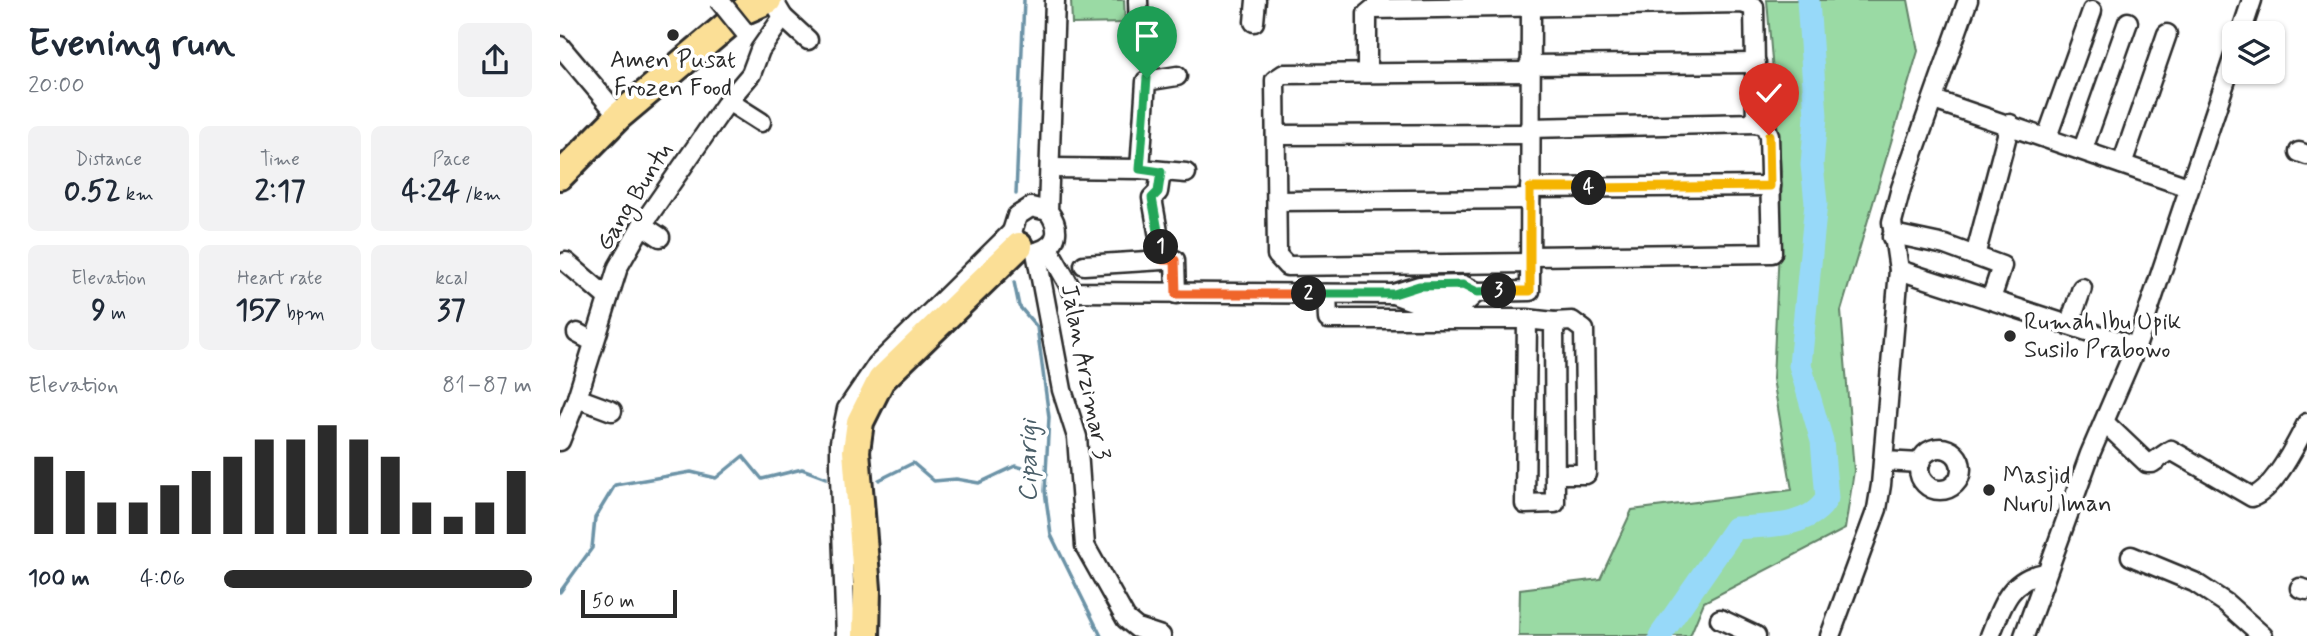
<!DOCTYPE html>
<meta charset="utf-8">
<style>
:root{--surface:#fff;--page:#f2f2f3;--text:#1f2937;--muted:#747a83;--accent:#2b2b2b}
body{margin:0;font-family:Mynerve,sans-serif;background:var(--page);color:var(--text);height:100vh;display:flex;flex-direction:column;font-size:26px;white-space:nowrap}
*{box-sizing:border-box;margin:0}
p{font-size:23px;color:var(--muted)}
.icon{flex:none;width:38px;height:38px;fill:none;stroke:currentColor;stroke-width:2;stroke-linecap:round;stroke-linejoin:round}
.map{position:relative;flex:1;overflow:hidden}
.panel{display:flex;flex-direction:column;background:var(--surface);width:560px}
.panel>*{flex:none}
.tools{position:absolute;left:1662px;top:21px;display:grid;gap:14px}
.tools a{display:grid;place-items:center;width:63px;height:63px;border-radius:10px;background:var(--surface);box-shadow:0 2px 5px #0004;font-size:35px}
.scale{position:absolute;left:21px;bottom:18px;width:96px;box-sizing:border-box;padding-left:7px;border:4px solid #2b2b2b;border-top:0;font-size:19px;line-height:24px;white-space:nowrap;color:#2b2b2b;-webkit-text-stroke:5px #fff;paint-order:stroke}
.pin{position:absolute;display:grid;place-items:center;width:60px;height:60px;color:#fff;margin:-72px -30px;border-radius:50% 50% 50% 0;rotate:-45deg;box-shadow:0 0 7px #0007}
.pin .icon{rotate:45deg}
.km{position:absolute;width:35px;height:35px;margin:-18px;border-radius:50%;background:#222;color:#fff;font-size:19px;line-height:35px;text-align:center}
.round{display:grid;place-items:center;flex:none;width:74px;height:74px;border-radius:10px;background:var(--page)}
.summary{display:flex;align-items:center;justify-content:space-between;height:119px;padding:0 28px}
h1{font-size:38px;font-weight:800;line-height:52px}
.metrics{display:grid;grid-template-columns:repeat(3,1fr);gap:10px;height:119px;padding:7px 28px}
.metrics div{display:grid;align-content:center;border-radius:10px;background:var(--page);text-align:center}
.metrics b{font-size:30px;font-weight:800}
.metrics small{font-size:19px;font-weight:400}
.metrics p{font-size:19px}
.chart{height:196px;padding:14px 28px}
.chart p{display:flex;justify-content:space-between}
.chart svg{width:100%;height:126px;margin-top:7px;stroke:var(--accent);stroke-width:6}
ul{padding:0 28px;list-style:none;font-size:23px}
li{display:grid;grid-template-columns:112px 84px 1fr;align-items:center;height:52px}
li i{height:18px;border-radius:9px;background:var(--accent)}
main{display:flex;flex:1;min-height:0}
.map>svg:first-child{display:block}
.green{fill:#9adaa4;stroke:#628268;stroke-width:2}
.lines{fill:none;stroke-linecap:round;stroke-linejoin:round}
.stream{stroke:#6c93a7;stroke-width:3.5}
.river{stroke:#97d9f9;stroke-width:23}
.minor-casing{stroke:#2b2b2b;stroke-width:23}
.highway-casing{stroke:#2b2b2b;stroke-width:32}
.minor{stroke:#fff;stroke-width:18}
.highway{stroke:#fbdf96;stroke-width:26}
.minor-bridge-casing{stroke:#2b2b2b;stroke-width:23;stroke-linecap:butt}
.minor-bridge{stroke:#fff;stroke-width:18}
.split-1-casing{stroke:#fff;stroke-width:14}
.split-2-casing{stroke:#fff;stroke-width:14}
.split-3-casing{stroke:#fff;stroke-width:14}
.split-4-casing{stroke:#fff;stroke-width:14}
.split-5-casing{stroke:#fff;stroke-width:14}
.split-1{stroke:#22a559;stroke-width:9}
.split-2{stroke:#f0652b;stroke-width:9}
.split-3{stroke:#22a559;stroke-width:9}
.split-4{stroke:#f5b400;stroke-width:9}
.split-5{stroke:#f5b400;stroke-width:9}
.poi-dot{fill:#2b2b2b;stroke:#fff;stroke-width:2.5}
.labels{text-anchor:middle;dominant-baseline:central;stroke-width:7;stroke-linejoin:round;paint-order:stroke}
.poi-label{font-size:24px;fill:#2b2b2b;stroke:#fff;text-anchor:start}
.street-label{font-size:24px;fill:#2b2b2b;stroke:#fff}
.water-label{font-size:26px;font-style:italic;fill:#4b5f69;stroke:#fff}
</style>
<main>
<section class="panel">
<div class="summary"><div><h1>Evening run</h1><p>20:00</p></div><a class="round"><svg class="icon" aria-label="share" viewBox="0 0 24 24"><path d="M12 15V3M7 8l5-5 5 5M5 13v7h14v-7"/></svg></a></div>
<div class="metrics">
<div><p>Distance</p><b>0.52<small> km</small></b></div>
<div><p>Time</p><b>2:17</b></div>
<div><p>Pace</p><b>4:24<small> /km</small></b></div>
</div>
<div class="metrics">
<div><p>Elevation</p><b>9<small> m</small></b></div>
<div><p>Heart rate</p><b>157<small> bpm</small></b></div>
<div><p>kcal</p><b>37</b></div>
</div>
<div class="chart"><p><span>Elevation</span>81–87 m</p>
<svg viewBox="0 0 160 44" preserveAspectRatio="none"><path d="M5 44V17M15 44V22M25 44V33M35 44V33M45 44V27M55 44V22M65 44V17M75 44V11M85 44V11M95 44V6M105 44V11M115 44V17M125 44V33M135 44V38M145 44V33M155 44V22"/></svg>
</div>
<ul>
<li><b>100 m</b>4:06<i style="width:100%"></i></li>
</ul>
</section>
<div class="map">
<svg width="1747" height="636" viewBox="0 0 1747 636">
<rect width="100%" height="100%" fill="#fff"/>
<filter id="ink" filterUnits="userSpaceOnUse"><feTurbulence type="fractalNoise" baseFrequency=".0143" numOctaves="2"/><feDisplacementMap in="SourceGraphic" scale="14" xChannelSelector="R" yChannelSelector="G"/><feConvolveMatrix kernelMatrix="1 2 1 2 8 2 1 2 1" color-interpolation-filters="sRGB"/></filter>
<g filter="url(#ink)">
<!-- green -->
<g class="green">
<path d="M 511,0 L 564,0 L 565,23 L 512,24 Z"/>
<path d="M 1207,0 L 1348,0 L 1358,51 L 1281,311 L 1294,471 L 1285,529 L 1144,602 L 1130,636 L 959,636 L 960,589 L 1040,579 L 1072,510 L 1232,490 L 1213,379 L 1222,182 Z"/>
</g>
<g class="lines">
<!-- stream -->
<g class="stream">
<path d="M 456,194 L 464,0"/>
<path d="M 454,282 L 459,306 L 477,327 L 489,417 L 485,491 L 491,535 L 541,636"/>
<path d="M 319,480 L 353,463 L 374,481 L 396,479 L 419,483 L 455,466 L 487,474"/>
<path d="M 0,592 L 32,548 L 35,518 L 55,485 L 131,472 L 156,478 L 183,456 L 202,479 L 242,469 L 266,478"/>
</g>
<!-- river -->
<path class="river" d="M 1100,636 L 1175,528 C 1205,526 1251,528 1267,498 L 1262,441 L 1240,365 L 1256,203 L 1252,165 L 1256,116 L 1248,0"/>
<!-- minor casing -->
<g class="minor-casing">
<g id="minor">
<path d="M 578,0 L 579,30"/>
<path d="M 223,17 L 248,40"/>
<path d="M 694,22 L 696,0"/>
<path d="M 1681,33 L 1692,0"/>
<path d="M 0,46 L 59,116"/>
<path d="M 969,65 L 1196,63"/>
<path d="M 969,72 L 724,74 L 715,80 L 717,255 L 727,266 L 970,263"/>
<path d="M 807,73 L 807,14 L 813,9 L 1182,3 L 1194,7 L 1196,123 L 1205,126 L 1209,135 L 1212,253 L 970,256"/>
<path d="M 1374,100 L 1628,187"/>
<path d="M 168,101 L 201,122"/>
<path d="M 969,128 L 1196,123"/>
<path d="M 716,135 L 970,134"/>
<path d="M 1487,137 L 1532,11"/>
<path d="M 1523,149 L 1568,22"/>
<path d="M 1739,152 L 1747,155"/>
<path d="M 1562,164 L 1607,34"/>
<path d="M 491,168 L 580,169 L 626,173"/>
<path d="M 580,169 L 586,81 L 617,76"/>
<path d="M 601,172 L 598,192 L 592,198 L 603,260 L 615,260 L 616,294"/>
<path d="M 970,188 L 1211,186"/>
<path d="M 717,201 L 970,199"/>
<path d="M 82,225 L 100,237"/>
<path d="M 1332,237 L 1338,235 L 1385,245 L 1442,266 L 1431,299"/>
<path d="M 456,240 L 452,232 L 457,216 L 471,207 L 488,211"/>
<path d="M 488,248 L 513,292 L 833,294 L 859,286 L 903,285 L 917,292 L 970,291 L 971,0"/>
<path d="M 479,251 C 500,244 500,227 488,211 L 495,0"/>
<path d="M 476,252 L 502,390 L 517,437 L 525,546 L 566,619 L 577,628 L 601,636"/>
<path d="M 1415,256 L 1450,124"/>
<path d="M 6,262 L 48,298"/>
<path d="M 524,265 L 603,260"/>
<path d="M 1339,270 L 1576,347"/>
<path d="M 767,294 L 768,319 L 967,319 L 994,322 L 995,503 L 965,504 L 967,319"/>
<path d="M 833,294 L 858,303 L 905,303 L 917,292"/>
<path d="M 994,322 L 1012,321 L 1024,330 L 1026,474 L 995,474"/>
<path d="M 1509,325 L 1522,288"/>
<path d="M 17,333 L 34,342"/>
<path d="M 17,398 L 52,411"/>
<path d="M 1546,424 L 1587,463 L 1592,463 L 1611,450 L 1692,497 C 1714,490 1737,443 1747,423"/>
<path d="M 0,441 L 17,398 L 58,267 L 82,225 L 168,101 L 191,74 L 200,50 L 223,17 L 213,0"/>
<circle cx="1380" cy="469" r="21"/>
<path d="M 1324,461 L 1360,463"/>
<path d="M 1571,556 L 1634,582 L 1666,603 L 1703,636"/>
<path d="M 1740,588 L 1747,590"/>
<path d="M 1160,619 L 1196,636"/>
<path d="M 286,636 L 280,477 L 280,442 L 287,409 L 317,365 L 452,232"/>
<path d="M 1270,636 L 1317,509 L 1321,485 L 1339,270 L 1332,222 L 1341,188 L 1408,0"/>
<path d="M 1430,636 C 1442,606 1449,579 1485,573"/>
<path d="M 1464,636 L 1530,454 L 1576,347 L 1675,53"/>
</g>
</g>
<!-- highway casing -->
<g class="highway-casing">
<g id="highway">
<path d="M 0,176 L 59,116 L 185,10 L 208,0"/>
<path d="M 306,636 L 307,589 L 296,451 L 300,422 L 321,380 L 459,246"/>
</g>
</g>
<!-- minor -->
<use href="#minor" class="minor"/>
<!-- highway -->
<use href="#highway" class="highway"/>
<!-- minor-bridge casing -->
<g class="minor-bridge-casing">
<path id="minor-bridge" d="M 159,0 L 184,31"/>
</g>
<!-- minor-bridge -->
<use href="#minor-bridge" class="minor-bridge"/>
</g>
</g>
<g class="lines" filter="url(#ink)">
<!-- split-1 casing -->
<g class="split-1-casing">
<path id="split-1" d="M 587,78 L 580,169 L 601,172 L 598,192 L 592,198 L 601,247"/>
</g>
<!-- split-2 casing -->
<g class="split-2-casing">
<path id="split-2" d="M 601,247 L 603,260 L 615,260 L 616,294 L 749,294"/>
</g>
<!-- split-3 casing -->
<g class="split-3-casing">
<path id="split-3" d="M 749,294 L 834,294 L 859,286 L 903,285 L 917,292 L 939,291"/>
</g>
<!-- split-4 casing -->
<g class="split-4-casing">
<path id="split-4" d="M 939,291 L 970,291 L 970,188 L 1029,188"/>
</g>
<!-- split-5 casing -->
<g class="split-5-casing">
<path id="split-5" d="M 1029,188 L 1210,186 L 1209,135"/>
</g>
<!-- split-1 -->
<use href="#split-1" class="split-1"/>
<!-- split-2 -->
<use href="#split-2" class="split-2"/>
<!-- split-3 -->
<use href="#split-3" class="split-3"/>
<!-- split-4 -->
<use href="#split-4" class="split-4"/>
<!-- split-5 -->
<use href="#split-5" class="split-5"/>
</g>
<!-- markers -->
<g class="poi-dot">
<circle cx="113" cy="35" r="7"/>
<circle cx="1450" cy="336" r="7"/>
<circle cx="1429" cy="490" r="7"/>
</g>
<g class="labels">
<!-- poi labels -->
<g class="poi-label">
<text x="113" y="60" text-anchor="middle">Amen Pusat<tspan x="113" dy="28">Frozen Food</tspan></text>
<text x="1464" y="322">Rumah Ibu Upik<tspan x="1464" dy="28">Susilo Prabowo</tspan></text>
<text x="1443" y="476">Masjid<tspan x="1443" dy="28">Nurul Iman</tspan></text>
</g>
<!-- street labels -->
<g class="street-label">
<text transform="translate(75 197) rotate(-58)">Gang Buntu</text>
<text transform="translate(525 372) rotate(79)">Jalan Arzimar 3</text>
</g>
<!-- water labels -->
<g class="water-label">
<text transform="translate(469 461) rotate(-90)">Ciparigi</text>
</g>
</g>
</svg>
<div class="tools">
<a><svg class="icon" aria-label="layers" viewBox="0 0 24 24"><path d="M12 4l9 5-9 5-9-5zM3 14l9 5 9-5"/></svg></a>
</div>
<div class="scale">50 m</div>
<div class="pin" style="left:587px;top:78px;background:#1e9e55"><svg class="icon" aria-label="arrive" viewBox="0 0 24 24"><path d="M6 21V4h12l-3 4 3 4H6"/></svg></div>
<div class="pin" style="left:1209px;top:135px;background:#d93025"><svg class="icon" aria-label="check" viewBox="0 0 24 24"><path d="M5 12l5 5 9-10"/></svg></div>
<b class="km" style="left:601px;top:247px">1</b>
<b class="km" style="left:749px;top:294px">2</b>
<b class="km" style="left:939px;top:291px">3</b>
<b class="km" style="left:1029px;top:188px">4</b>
</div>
</main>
